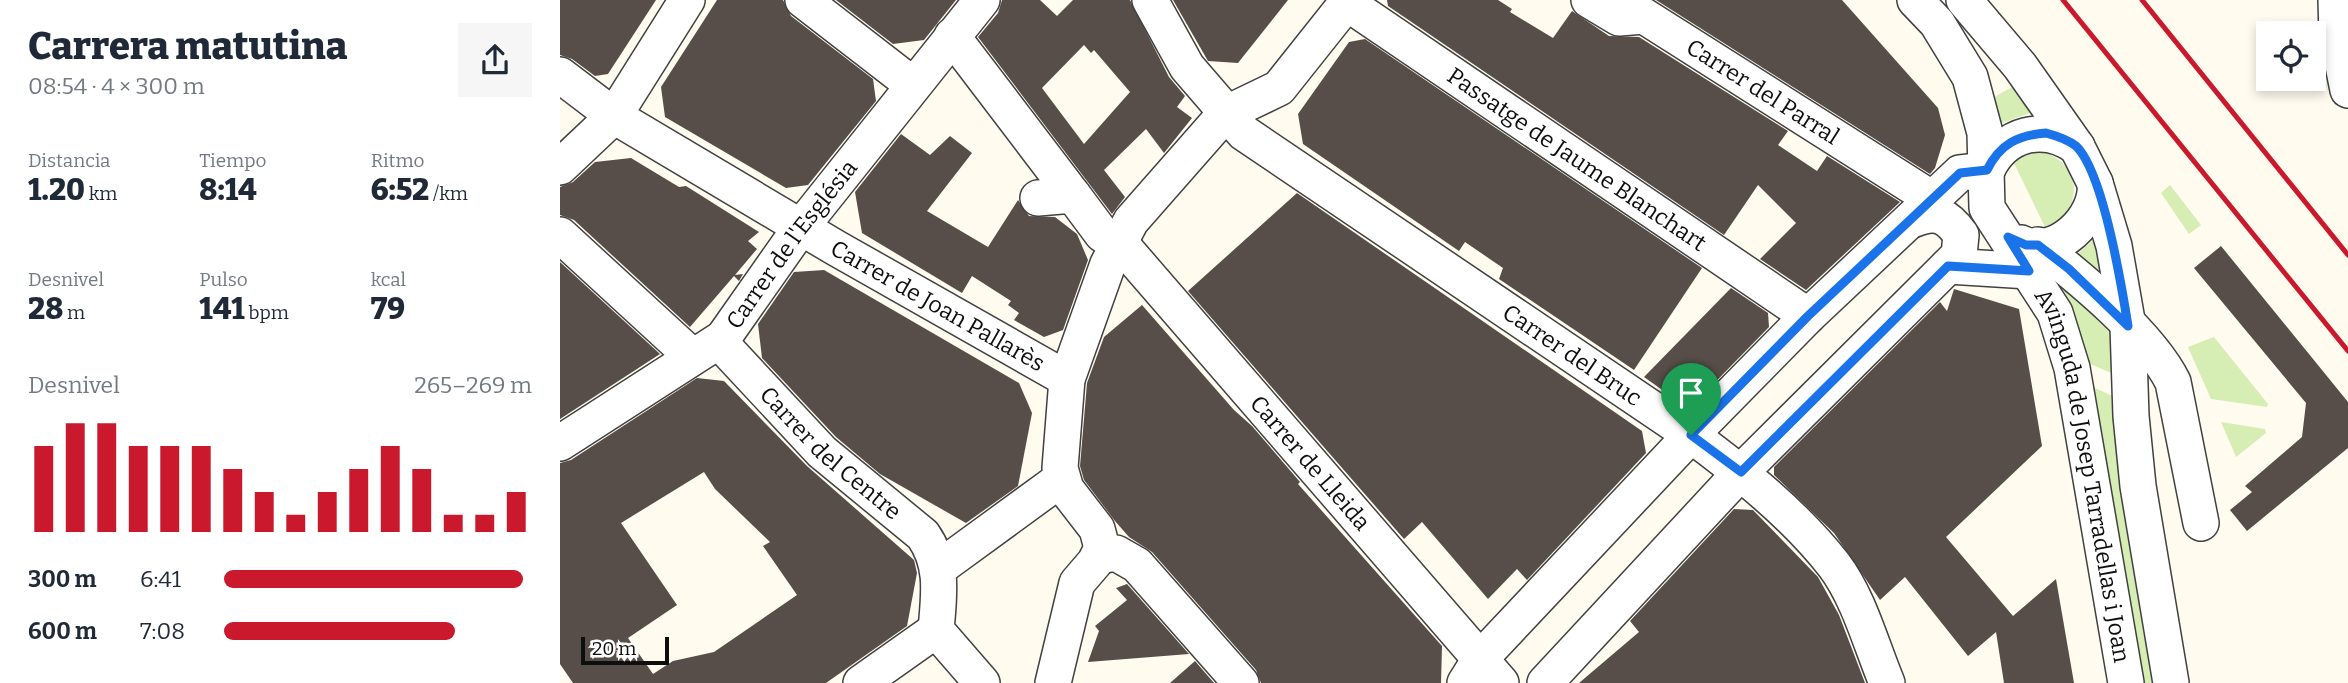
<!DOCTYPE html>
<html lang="es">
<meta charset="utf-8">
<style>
:root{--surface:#fff;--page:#f6f6f7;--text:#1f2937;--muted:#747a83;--accent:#ca192d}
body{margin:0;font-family:Bitter,serif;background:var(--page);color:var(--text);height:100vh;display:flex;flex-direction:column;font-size:26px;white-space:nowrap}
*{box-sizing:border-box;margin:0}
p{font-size:23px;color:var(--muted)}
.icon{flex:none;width:38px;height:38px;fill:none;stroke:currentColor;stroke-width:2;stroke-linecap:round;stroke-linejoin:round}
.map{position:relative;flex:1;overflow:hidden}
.drawer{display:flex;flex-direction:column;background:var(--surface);width:560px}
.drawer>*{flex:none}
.buttons{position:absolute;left:1696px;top:21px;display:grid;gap:14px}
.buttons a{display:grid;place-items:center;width:70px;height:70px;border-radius:0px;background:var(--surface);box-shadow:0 4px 10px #0003;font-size:35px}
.scale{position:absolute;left:21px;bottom:18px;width:88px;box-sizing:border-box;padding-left:7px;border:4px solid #0e0e0e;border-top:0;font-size:19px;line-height:24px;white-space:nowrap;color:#0e0e0e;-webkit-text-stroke:5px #fff;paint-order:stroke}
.pin{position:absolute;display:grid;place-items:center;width:60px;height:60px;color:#fff;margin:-72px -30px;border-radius:50% 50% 50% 0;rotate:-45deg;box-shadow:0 0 7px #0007}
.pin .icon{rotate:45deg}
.round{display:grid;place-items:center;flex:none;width:74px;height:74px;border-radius:0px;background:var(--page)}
.overview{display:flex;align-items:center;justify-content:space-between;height:119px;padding:0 28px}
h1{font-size:38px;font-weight:800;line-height:52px}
.metrics{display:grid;grid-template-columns:repeat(3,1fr);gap:10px;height:119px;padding:7px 28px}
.metrics div{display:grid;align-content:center}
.metrics b{font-size:30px;font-weight:800}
.metrics small{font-size:19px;font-weight:400}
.metrics p{font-size:19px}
.chart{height:196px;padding:14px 28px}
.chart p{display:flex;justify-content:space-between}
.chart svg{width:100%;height:126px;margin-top:7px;stroke:var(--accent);stroke-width:6}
ul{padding:0 28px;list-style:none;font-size:23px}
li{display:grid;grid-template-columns:112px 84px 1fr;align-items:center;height:52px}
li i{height:18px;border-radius:9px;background:var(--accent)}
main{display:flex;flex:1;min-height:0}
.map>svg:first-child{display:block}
.green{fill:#d6edb4}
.building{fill:#574e49;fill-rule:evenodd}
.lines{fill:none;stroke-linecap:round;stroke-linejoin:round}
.minor-casing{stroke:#414141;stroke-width:38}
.minor{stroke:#fff;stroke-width:35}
.rail{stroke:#ca192d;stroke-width:5}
.route-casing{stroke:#fff;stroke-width:14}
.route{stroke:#1a73e8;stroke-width:9}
.labels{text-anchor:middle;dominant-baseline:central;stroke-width:7;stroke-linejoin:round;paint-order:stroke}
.street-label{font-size:23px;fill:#0e0e0e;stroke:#fff}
</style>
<main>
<section class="drawer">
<div class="overview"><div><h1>Carrera matutina</h1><p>08:54 · 4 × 300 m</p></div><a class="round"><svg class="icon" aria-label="share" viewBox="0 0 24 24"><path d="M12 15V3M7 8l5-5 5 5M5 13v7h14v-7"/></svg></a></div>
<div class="metrics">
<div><p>Distancia</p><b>1.20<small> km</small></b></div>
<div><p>Tiempo</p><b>8:14</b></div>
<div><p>Ritmo</p><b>6:52<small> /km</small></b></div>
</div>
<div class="metrics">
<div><p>Desnivel</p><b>28<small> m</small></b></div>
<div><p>Pulso</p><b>141<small> bpm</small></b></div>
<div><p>kcal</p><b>79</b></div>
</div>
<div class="chart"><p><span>Desnivel</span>265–269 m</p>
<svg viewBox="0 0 160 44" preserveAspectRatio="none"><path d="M5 44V14M15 44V6M25 44V6M35 44V14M45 44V14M55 44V14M65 44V22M75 44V30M85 44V38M95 44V30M105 44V22M115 44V14M125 44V22M135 44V38M145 44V38M155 44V30"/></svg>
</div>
<ul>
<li><b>300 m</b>6:41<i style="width:97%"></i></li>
<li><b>600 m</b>7:08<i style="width:75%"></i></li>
</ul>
</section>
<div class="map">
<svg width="1788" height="683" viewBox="0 0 1788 683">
<rect width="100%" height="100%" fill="#fffbee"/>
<!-- green -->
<g class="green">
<path d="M 1456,85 L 1472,110 L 1470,113 L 1439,124 L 1429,100 Z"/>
<path d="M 1475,150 C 1521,158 1528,208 1486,229 L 1451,157 Z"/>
<path d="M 1610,185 L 1641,225 L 1629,234 L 1601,193 Z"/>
<path d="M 1535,239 L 1546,281 L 1517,254 Z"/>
<path d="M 1490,273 L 1552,330 L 1556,375 L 1521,360 Z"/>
<path d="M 1654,337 L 1708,404 L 1707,407 L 1651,399 L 1628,347 Z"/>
<path d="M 1526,384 L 1557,398 L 1597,683 L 1577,683 Z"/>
<path d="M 1661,422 L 1705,429 L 1706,433 L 1676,457 Z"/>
</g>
<!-- building -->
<g class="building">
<path d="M 0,0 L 96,0 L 48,74 L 35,76 L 12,59 L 0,55 Z"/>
<path d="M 157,0 L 223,0 L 231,16 L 313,79 L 316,101 L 248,185 L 226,188 L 105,117 L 101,87 Z"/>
<path d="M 276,0 L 396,0 L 364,40 L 333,44 Z"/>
<path d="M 442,0 L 480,0 L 497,16 L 513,0 L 570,0 L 609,77 L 625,96 L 617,107 L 632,118 L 604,153 L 586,129 L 544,170 L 565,197 L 552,214 L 418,37 L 438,13 ZM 524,45 L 531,53 L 534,50 L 570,92 L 524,144 L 482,88 Z"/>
<path d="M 613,0 L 728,0 L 678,63 L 648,61 Z"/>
<path d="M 827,0 L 938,0 L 952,9 L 950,12 L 993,38 L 1012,11 L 1049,36 L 1079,37 L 1228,131 L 1218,145 L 1257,171 L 1267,156 L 1340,202 L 1246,290 L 1200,259 L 1236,223 L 1198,185 L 1164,235 L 828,6 Z"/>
<path d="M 1096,0 L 1282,0 L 1378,108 L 1385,135 L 1375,168 L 1370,174 Z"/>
<path d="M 805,39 L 1142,268 L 1074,370 L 939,279 L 943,268 L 905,242 L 899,251 L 743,144 L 738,114 L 789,42 Z"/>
<path d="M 341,134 L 370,155 L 390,136 L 412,153 L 367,211 L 428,247 L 458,200 L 469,216 L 495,217 L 517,234 L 528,260 L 503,330 L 484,337 L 454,320 L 459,313 L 448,305 L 451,301 L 412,276 L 402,293 L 302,233 L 295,192 Z"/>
<path d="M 71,158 L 119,187 L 126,186 L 199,232 L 188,241 L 197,249 L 175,275 L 183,274 L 179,281 L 174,276 L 130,327 L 14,220 L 0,215 L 0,187 L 13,182 L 35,162 Z"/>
<path d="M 737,193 L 1082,431 L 1086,453 L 967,580 L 957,569 L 928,599 L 862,522 L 844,539 L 628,291 Z"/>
<path d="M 1661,246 L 1788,402 L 1788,448 L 1687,531 L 1670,510 L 1692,492 L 1685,486 L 1742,437 L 1746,403 L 1634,268 Z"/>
<path d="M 0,262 L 100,354 L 0,419 Z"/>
<path d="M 264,270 L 459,383 L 472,413 L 458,486 L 406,523 L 320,474 L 276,437 L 202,358 L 198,324 L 234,272 Z"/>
<path d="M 1171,288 L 1208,313 L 1209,327 L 1129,409 L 1084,377 Z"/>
<path d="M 1394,289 L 1459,309 L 1482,446 L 1386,537 L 1453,616 L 1496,579 L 1514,683 L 1444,683 L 1436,632 L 1408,656 L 1345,577 L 1320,600 L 1274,533 L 1214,475 L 1214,467 L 1380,302 L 1387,311 Z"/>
<path d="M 582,305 L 674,410 L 692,426 L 740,482 L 738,484 L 882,646 L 881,683 L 701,683 L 696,670 L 592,552 L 569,537 L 555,521 L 524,480 L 520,466 L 527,383 L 544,337 Z"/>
<path d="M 137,378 L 164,381 L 247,466 L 354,560 L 357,573 L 347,626 L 266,683 L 13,683 L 0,664 L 0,463 L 11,460 ZM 144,472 L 155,489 L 210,542 L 203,546 L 237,595 L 154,652 L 113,661 L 93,674 L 68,638 L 117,605 L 61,523 Z"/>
<path d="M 1174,509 L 1193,510 L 1258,577 L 1279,615 L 1305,683 L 1019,683 L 1079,632 L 1070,621 Z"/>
<path d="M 567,584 L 629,654 L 528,662 L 539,631 L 535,626 L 567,600 L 556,588 Z"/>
<path d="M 635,661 L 654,683 L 610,683 Z"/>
</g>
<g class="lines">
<!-- minor casing -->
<g class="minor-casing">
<g id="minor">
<path d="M 243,0 L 353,85"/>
<path id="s1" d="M 590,0 L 627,67 L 684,133 L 1131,435 C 1182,473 1234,514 1274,565 C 1299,598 1311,645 1327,683"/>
<path id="s2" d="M 1029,0 L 1059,18 L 1084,16 L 1374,200"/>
<path id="s3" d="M 1355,0 L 1377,23 L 1410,77 L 1425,133 L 1427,208 L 1495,313 L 1512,368 L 1566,683"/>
<path d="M 1404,0 L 1460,66 L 1517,147 L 1535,183 L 1554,246 L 1568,326 L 1571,416 L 1578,486 L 1611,683"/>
<path d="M 1776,0 L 1777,36 L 1788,90"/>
<path id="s4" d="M 787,3 L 1248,316"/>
<path d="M 392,36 L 513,195"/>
<path id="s5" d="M 0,75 L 54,116 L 276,248 L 507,379"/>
<path d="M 0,167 L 54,116 L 127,0"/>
<path d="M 1427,170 C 1444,133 1484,123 1517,147"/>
<path id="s6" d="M 478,198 L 513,195 L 542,234 L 567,251 L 941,683"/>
<path d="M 0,235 L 123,348"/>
<path d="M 1461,243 C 1496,260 1539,217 1535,183"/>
<path d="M 1478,245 C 1521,279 1589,334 1613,382 L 1641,523"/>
<path d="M 1388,266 L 1469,271"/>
<path id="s7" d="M 163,338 L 167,350 L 262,452 L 363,535 C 384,565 379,595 376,630 L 422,683"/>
<path id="s8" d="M 0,443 L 163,338 L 241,227 L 422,0"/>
<path d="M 539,556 L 556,553 L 577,565 L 681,683"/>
<path d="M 379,568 L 501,479"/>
<path d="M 301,683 L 376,630"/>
<path d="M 493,683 L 517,583 L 535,562 L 542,548 L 537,529 L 506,489 L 500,468 L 507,379 L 548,264 L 571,221 L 665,114 L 719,88 L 789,0"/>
<path d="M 905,683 L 920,659 L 1131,435 L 1248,316 L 1400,173 L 1427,170"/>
<path d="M 985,683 L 1181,472 L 1399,255 L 1401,235 C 1388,216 1376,210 1355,219"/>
</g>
</g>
<!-- minor -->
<use href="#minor" class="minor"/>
<!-- rail -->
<g class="rail">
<path d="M 1503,0 L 1788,351"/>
<path d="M 1582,0 L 1788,255"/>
</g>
</g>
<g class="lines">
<!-- route casing -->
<g class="route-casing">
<path id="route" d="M 1486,133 C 1497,136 1507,139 1516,146 C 1543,172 1562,288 1568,326 L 1509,269 L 1478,245 L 1466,245 L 1448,237 L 1469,271 L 1388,266 L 1181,472 L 1131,435 L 1248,316 L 1400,173 L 1427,170 C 1440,144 1458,135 1486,133 Z"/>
</g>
<!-- route -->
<use href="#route" class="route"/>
</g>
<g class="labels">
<!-- street labels -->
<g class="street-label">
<text stroke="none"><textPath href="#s2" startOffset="201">Carrer del Parral</textPath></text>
<text stroke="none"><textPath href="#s4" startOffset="278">Passatge de Jaume Blanchart</textPath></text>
<text stroke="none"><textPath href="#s8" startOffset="310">Carrer de l'Església</textPath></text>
<text stroke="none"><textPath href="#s5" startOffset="443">Carrer de Joan Pallarès</textPath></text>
<text stroke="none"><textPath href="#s1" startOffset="560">Carrer del Bruc</textPath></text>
<text stroke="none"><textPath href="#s7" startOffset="159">Carrer del Centre</textPath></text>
<text stroke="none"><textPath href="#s6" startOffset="394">Carrer de Lleida</textPath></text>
<text stroke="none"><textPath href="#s3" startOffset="518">Avinguda de Josep Tarradellas i Joan</textPath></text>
</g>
</g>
</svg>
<div class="buttons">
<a><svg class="icon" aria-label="locate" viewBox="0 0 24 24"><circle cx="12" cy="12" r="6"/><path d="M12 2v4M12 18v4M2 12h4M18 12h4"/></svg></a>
</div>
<div class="scale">20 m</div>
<div class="pin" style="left:1131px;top:435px;background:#1e9e55"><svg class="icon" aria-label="arrive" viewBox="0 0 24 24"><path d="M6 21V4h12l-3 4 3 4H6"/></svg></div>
</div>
</main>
